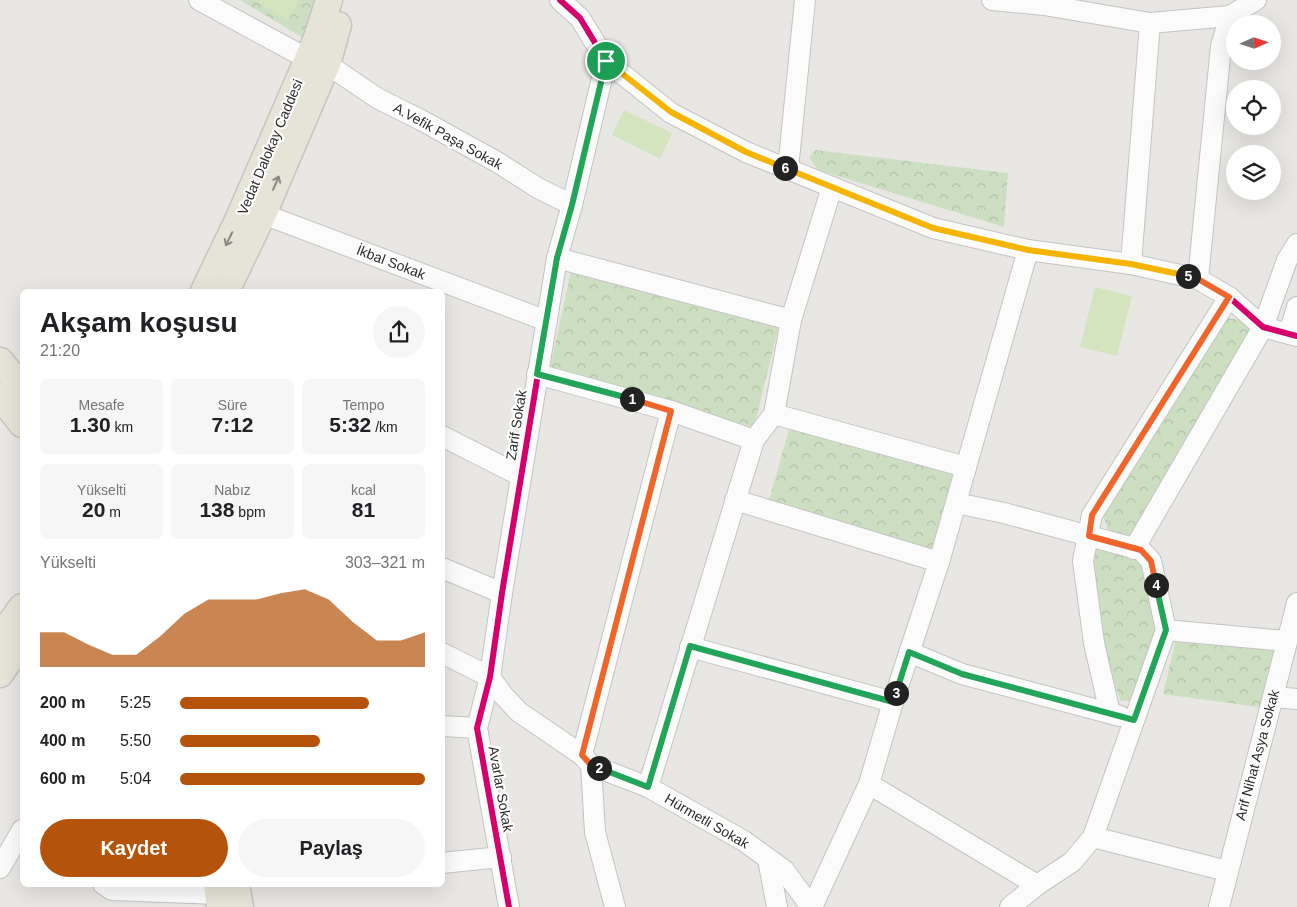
<!DOCTYPE html>
<html lang="tr">
<meta charset="utf-8">
<style>
:root{--surface:#fff;--page:#f6f6f6;--text:#202124;--muted:#757577;--accent:#b45309}
body{margin:0;font-family:Helvetica,sans-serif;background:var(--page);color:var(--text);height:100vh;display:flex;flex-direction:column;font-size:19px;white-space:nowrap}
*{box-sizing:border-box;margin:0}
p{font-size:16px;color:var(--muted)}
.icon{flex:none;width:28px;height:28px;fill:none;stroke:currentColor;stroke-width:2;stroke-linecap:round;stroke-linejoin:round}
.map{position:relative;flex:1;overflow:hidden}
.side{position:absolute;left:20px;top:289px;width:425px;height:598px;display:flex;flex-direction:column;background:var(--surface);border-radius:8px;box-shadow:0 5px 20px #0002}
.side>*{flex:none}
.needle{width:32px;rotate:87deg}
.tools{position:absolute;left:1226px;top:15px;display:grid;gap:10px}
.tools a{display:grid;place-items:center;width:55px;height:55px;border-radius:50%;background:var(--surface);box-shadow:0 5px 20px #0002;font-size:25px}
.pin{position:absolute;display:grid;place-items:center;width:42px;height:42px;color:#fff;margin:-21px;border:2px solid #fff;border-radius:50%;box-shadow:0 1px 5px #0007}
.km{position:absolute;width:25px;height:25px;margin:-12px;border-radius:50%;background:#222;color:#fff;font-size:14px;line-height:25px;text-align:center}
.round{display:grid;place-items:center;flex:none;width:52px;height:52px;border-radius:26px;background:var(--page)}
.summary{display:flex;align-items:center;justify-content:space-between;height:85px;padding:0 20px}
h1{font-size:28px;font-weight:700;line-height:38px}
.figures{display:grid;grid-template-columns:repeat(3,1fr);gap:8px;height:85px;padding:5px 20px}
.figures div{display:grid;align-content:center;border-radius:8px;background:var(--page);text-align:center}
.figures b{font-size:21px;font-weight:700}
.figures small{font-size:14px;font-weight:400}
.figures p{font-size:14px}
.chart{height:140px;padding:10px 20px}
.chart p{display:flex;justify-content:space-between}
.chart svg{width:100%;height:90px;margin-top:5px;fill:var(--accent);opacity:.7}
.cta{display:flex;gap:10px;margin-top:auto;padding:10px 20px}
.cta a{flex:1;height:58px;border-radius:30px;background:var(--accent);color:#fff;font-size:20px;font-weight:700;line-height:58px;text-align:center}
.cta a+a{background:var(--page);color:var(--text)}
ul{padding:0 20px;list-style:none;font-size:16px}
li{display:grid;grid-template-columns:80px 60px 1fr;align-items:center;height:38px}
li i{height:12px;border-radius:6px;background:var(--accent)}
.map>svg:first-child{display:block}
.park{fill:url(#park-crowns)}
.pitch{fill:#d4e4bf}
.lines{fill:none;stroke-linecap:round;stroke-linejoin:round}
.minor-casing{stroke:#c4c3c3;stroke-width:22}
.major-casing{stroke:#c5c4c3;stroke-width:29}
.minor{stroke:#fcfbfb;stroke-width:20}
.major{stroke:#e6e3d7;stroke-width:26}
.cycleway-casing{stroke:#fff;stroke-width:9}
.cycleway{stroke:#d6006c;stroke-width:6}
.oneway{stroke:#898882}
.split-1-casing{stroke:#fff;stroke-width:10}
.split-2-casing{stroke:#fff;stroke-width:10}
.split-3-casing{stroke:#fff;stroke-width:10}
.split-4-casing{stroke:#fff;stroke-width:10}
.split-5-casing{stroke:#fff;stroke-width:10}
.split-6-casing{stroke:#fff;stroke-width:10}
.split-7-casing{stroke:#fff;stroke-width:10}
.split-1{stroke:#22a559;stroke-width:6}
.split-2{stroke:#f0652b;stroke-width:6}
.split-3{stroke:#22a559;stroke-width:6}
.split-4{stroke:#22a559;stroke-width:6}
.split-5{stroke:#f0652b;stroke-width:6}
.split-6{stroke:#f5b400;stroke-width:6}
.split-7{stroke:#f5b400;stroke-width:6}
.labels{text-anchor:middle;dominant-baseline:central;stroke-width:4.5;stroke-linejoin:round;paint-order:stroke}
.street-label{font-size:14px;fill:#2c2c2c;stroke:#fff}
</style>
<div class="map">
<svg width="1297" height="907" viewBox="0 0 1297 907">
<defs>
<pattern id="park-crowns" width="20" height="18" patternUnits="userSpaceOnUse" patternTransform="scale(1.25)"><rect width="20" height="18" fill="#cce0c1"/><path d="M2 6a3 3 0 1 1 6 0M12 15a3 3 0 1 1 6 0" fill="none" stroke="#afc0a6"/></pattern>
</defs>
<rect width="100%" height="100%" fill="#e9e7e4"/>
<!-- park -->
<g class="park">
<path d="M 240,0 L 315,0 L 303,38 Z"/>
<path d="M 815,150 L 1008,173 L 1004,227 L 818,170 L 809,158 Z"/>
<path d="M 571,271 L 779,325 L 754,427 L 550,368 Z"/>
<path d="M 1226,318 L 1242,320 L 1251,332 L 1130,540 L 1109,534 L 1103,515 Z"/>
<path d="M 790,426 L 949,468 L 954,475 L 931,550 L 768,504 Z"/>
<path d="M 1091,547 L 1146,561 L 1159,633 L 1134,701 L 1121,701 C 1101,652 1097,600 1091,547 Z"/>
<path d="M 1176,638 L 1279,648 L 1265,708 L 1163,694 Z"/>
</g>
<!-- pitch -->
<g class="pitch">
<path d="M 254,0 L 300,0 L 288,20 Z"/>
<path d="M 624,110 L 672,133 L 660,159 L 612,135 Z"/>
<path d="M 1095,287 L 1132,296 L 1117,356 L 1080,347 Z"/>
</g>
<g class="lines">
<!-- minor casing -->
<g class="minor-casing">
<g id="minor">
<path d="M 199,0 L 308,59"/>
<path d="M 560,0 L 580,18 L 606,61 L 671,113 L 746,152 L 933,228 L 1028,250 L 1131,264 L 1198,279 L 1229,297 L 1263,327 L 1297,336"/>
<path d="M 992,0 L 1044,5 L 1150,23 L 1230,16 L 1256,0"/>
<path d="M 327,64 L 377,98 L 421,120 L 497,162 L 538,188 L 572,205"/>
<path d="M 788,169 L 805,0"/>
<path d="M 263,214 L 547,321"/>
<path d="M 557,258 L 791,320"/>
<path d="M 1131,264 L 1150,23"/>
<path d="M 1198,279 L 1221,46 L 1230,16"/>
<path d="M 1289,334 L 1297,307"/>
<path d="M 537,374 L 671,411 L 754,440"/>
<path d="M 774,414 L 966,467"/>
<path d="M 442,436 L 521,476"/>
<path d="M 735,500 L 939,562"/>
<path d="M 956,503 L 1004,513 L 1141,550 L 1151,561 L 1166,630 L 1286,641"/>
<path d="M 1134,549 L 1263,327 L 1287,260 L 1297,244"/>
<path d="M 442,568 L 502,593"/>
<path d="M 690,647 L 893,702"/>
<path d="M 909,652 L 962,674 L 1120,716"/>
<path d="M 442,653 L 490,677 L 503,695 L 519,712 L 582,755 L 591,765 L 648,787 L 744,841 L 784,870 L 811,907"/>
<path d="M 1273,697 L 1297,699"/>
<path d="M 1110,713 L 1094,643 L 1083,561 L 1092,515 L 1229,297"/>
<path d="M 442,726 L 477,728"/>
<path d="M 582,755 L 671,411"/>
<path d="M 591,765 L 595,832 L 615,907"/>
<path d="M 869,784 L 1037,885"/>
<path d="M 648,787 L 754,440 L 774,414 L 791,320 L 832,187"/>
<path d="M 1093,837 L 1227,871"/>
<path d="M 768,859 L 777,907"/>
<path d="M 442,863 L 501,857"/>
<path d="M 0,868 L 22,830"/>
<path d="M 103,884 L 112,890 L 218,894"/>
<path d="M 509,907 L 477,728 L 490,677 L 502,593 L 557,258 L 572,205 L 606,61"/>
<path d="M 812,907 L 869,784 L 893,702 L 939,562 L 1028,250"/>
<path d="M 1010,907 L 1037,885 L 1072,862 L 1093,837 L 1166,630"/>
<path d="M 1219,907 L 1297,603"/>
</g>
</g>
<!-- major casing -->
<g class="major-casing">
<g id="major">
<path d="M 204,291 L 239,218 L 317,38 L 329,0"/>
<path d="M 226,291 L 263,214 L 327,64 L 338,25"/>
<path d="M 0,361 L 22,388"/>
<path d="M 0,396 L 22,424"/>
<path d="M 0,638 L 22,607"/>
<path d="M 0,674 L 22,642"/>
<path d="M 217,884 L 220,907"/>
<path d="M 236,884 L 240,907"/>
</g>
</g>
<!-- minor -->
<use href="#minor" class="minor"/>
<!-- major -->
<use href="#major" class="major"/>
<!-- cycleway casing -->
<g class="cycleway-casing">
<g id="cycleway">
<path d="M 560,0 L 580,18 L 606,61 L 671,113 L 746,152 L 933,228 L 1028,250 L 1131,264 L 1198,279 L 1229,297 L 1263,327 L 1297,336"/>
<path d="M 509,907 L 477,728 L 490,677 L 502,593 L 557,258 L 572,205 L 606,61"/>
</g>
</g>
<!-- cycleway -->
<use href="#cycleway" class="cycleway"/>
</g>
<!-- one-way arrows -->
<defs><path id="oneway-shaft" d="M-6 0H5M1.5-3L5.5 0L1.5 3" fill="none" stroke-width="1.6" stroke-linecap="round" stroke-linejoin="round" transform="scale(1.25)"/></defs>
<g class="oneway">
<use href="#oneway-shaft" transform="translate(276 183) rotate(-67)"/>
<use href="#oneway-shaft" transform="translate(229 239) rotate(116)"/>
</g>
<g class="lines">
<!-- split-1 casing -->
<g class="split-1-casing">
<path id="split-1" d="M 606,61 L 572,205 L 557,258 L 537,374 L 632,399"/>
</g>
<!-- split-2 casing -->
<g class="split-2-casing">
<path id="split-2" d="M 599,768 L 591,765 L 582,755 L 671,411 L 632,399"/>
</g>
<!-- split-3 casing -->
<g class="split-3-casing">
<path id="split-3" d="M 599,768 L 648,787 L 690,646 L 893,702 L 896,693"/>
</g>
<!-- split-4 casing -->
<g class="split-4-casing">
<path id="split-4" d="M 896,693 L 909,652 L 962,674 L 1134,720 L 1166,630 L 1156,585"/>
</g>
<!-- split-5 casing -->
<g class="split-5-casing">
<path id="split-5" d="M 1156,585 L 1151,561 L 1141,550 L 1089,536 L 1092,515 L 1229,297 L 1198,279 L 1188,276"/>
</g>
<!-- split-6 casing -->
<g class="split-6-casing">
<path id="split-6" d="M 785,168 L 933,228 L 1028,250 L 1131,264 L 1188,276"/>
</g>
<!-- split-7 casing -->
<g class="split-7-casing">
<path id="split-7" d="M 606,61 L 671,112 L 746,152 L 785,168"/>
</g>
<!-- split-1 -->
<use href="#split-1" class="split-1"/>
<!-- split-2 -->
<use href="#split-2" class="split-2"/>
<!-- split-3 -->
<use href="#split-3" class="split-3"/>
<!-- split-4 -->
<use href="#split-4" class="split-4"/>
<!-- split-5 -->
<use href="#split-5" class="split-5"/>
<!-- split-6 -->
<use href="#split-6" class="split-6"/>
<!-- split-7 -->
<use href="#split-7" class="split-7"/>
</g>
<g class="labels">
<!-- street labels -->
<g class="street-label">
<text transform="translate(448 136) rotate(29)">A.Vefik Paşa Sokak</text>
<text transform="translate(270 147) rotate(-67)">Vedat Dalokay Caddesi</text>
<text transform="translate(391 262) rotate(21)">İkbal Sokak</text>
<text transform="translate(516 425) rotate(-81)">Zarif Sokak</text>
<text transform="translate(1257 755) rotate(-75)">Arif Nihat Asya Sokak</text>
<text transform="translate(501 789) rotate(80)">Avarlar Sokak</text>
<text transform="translate(707 821) rotate(30)">Hürmetli Sokak</text>
</g>
</g>
</svg>
<div class="tools">
<a><svg class="needle" viewBox="-14 -14 28 28"><path d="M0-13l5 13h-10z" fill="#e53935"/><path d="M0 13l5-13h-10z" fill="#757577"/></svg></a>
<a><svg class="icon" aria-label="locate" viewBox="0 0 24 24"><circle cx="12" cy="12" r="6"/><path d="M12 2v4M12 18v4M2 12h4M18 12h4"/></svg></a>
<a><svg class="icon" aria-label="layers" viewBox="0 0 24 24"><path d="M12 4l9 5-9 5-9-5zM3 14l9 5 9-5"/></svg></a>
</div>
<div class="pin" style="left:606px;top:61px;background:#1e9e55"><svg class="icon" aria-label="arrive" viewBox="0 0 24 24"><path d="M6 21V4h12l-3 4 3 4H6"/></svg></div>
<b class="km" style="left:632px;top:399px">1</b>
<b class="km" style="left:599px;top:768px">2</b>
<b class="km" style="left:896px;top:693px">3</b>
<b class="km" style="left:1156px;top:585px">4</b>
<b class="km" style="left:1188px;top:276px">5</b>
<b class="km" style="left:785px;top:168px">6</b>
<section class="side">
<div class="summary"><div><h1>Akşam koşusu</h1><p>21:20</p></div><a class="round"><svg class="icon" aria-label="share" viewBox="0 0 24 24"><path d="M12 15V3M7 8l5-5 5 5M5 13v7h14v-7"/></svg></a></div>
<div class="figures">
<div><p>Mesafe</p><b>1.30<small> km</small></b></div>
<div><p>Süre</p><b>7:12</b></div>
<div><p>Tempo</p><b>5:32<small> /km</small></b></div>
</div>
<div class="figures">
<div><p>Yükselti</p><b>20<small> m</small></b></div>
<div><p>Nabız</p><b>138<small> bpm</small></b></div>
<div><p>kcal</p><b>81</b></div>
</div>
<div class="chart"><p><span>Yükselti</span>303–321 m</p>
<svg viewBox="0 0 160 44" preserveAspectRatio="none"><path d="M0 44V27L10 27L20 33L30 38L40 38L50 29L60 18L70 11L80 11L90 11L100 8L110 6L120 11L130 22L140 31L150 31L160 27V44z"/></svg>
</div>
<ul>
<li><b>200 m</b>5:25<i style="width:77%"></i></li>
<li><b>400 m</b>5:50<i style="width:57%"></i></li>
<li><b>600 m</b>5:04<i style="width:100%"></i></li>
</ul>
<div class="cta"><a>Kaydet</a><a>Paylaş</a></div>
</section>
</div>
